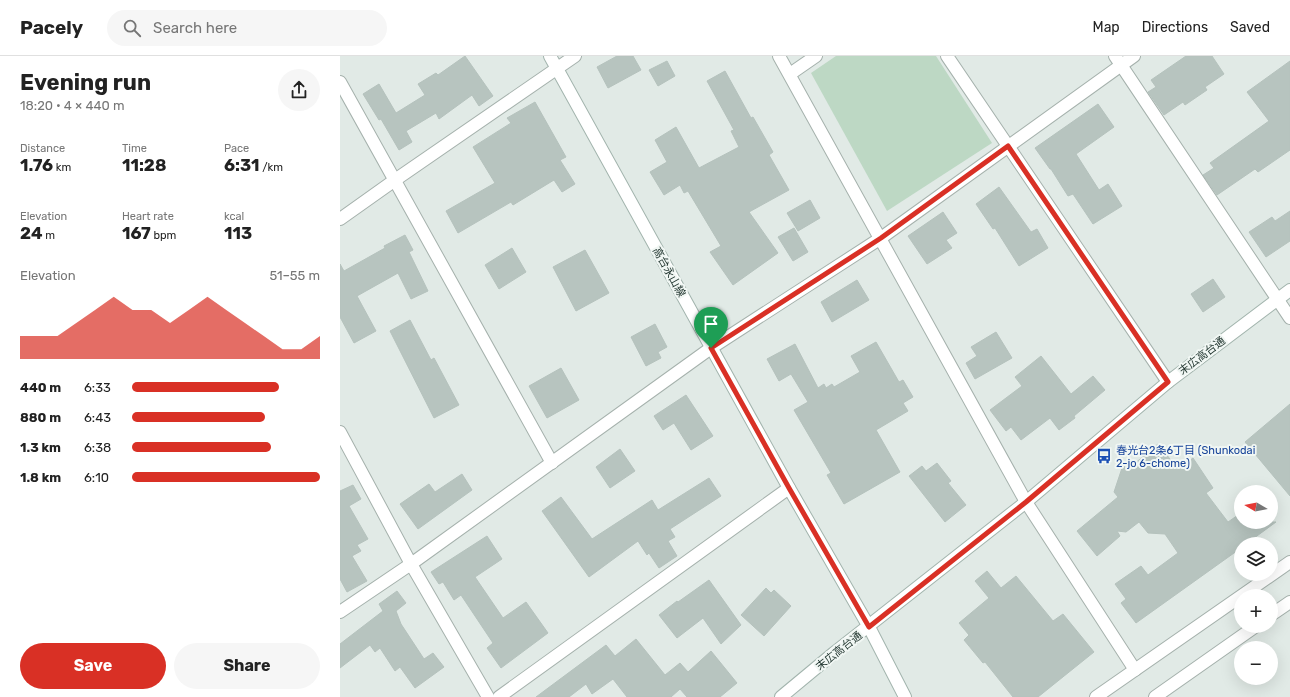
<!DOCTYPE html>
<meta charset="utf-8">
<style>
:root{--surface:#fff;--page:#f6f6f6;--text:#222;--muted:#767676;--line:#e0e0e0;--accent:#d93025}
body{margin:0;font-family:Rubik,"Noto Sans JP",sans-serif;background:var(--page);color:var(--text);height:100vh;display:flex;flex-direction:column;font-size:15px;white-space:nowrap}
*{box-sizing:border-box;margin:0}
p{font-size:13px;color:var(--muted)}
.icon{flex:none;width:22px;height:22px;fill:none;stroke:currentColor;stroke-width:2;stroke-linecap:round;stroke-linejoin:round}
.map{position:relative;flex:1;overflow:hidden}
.panel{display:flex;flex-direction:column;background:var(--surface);width:340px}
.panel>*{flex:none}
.needle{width:26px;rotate:280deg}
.tools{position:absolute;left:894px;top:429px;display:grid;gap:8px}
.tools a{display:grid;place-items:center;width:44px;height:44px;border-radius:50%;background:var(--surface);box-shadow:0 4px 16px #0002;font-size:20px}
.pin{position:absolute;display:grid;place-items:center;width:34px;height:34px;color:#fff;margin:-41px -17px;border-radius:50% 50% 50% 0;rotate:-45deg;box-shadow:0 0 4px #0007}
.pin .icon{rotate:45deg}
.round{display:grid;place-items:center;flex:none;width:42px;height:42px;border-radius:21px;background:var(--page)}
.headline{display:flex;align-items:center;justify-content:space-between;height:68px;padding:0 20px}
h1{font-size:22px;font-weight:700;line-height:30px}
.figures{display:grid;grid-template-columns:repeat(3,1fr);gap:6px;height:68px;padding:4px 20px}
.figures div{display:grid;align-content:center}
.figures b{font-size:17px;font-weight:700}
.figures small{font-size:11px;font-weight:400}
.figures p{font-size:11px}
.chart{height:112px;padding:8px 20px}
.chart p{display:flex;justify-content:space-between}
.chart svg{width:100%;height:72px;margin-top:4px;fill:var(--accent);opacity:.7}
.cta{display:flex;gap:8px;margin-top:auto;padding:8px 20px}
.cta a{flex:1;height:46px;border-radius:24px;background:var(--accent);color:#fff;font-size:16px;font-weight:700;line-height:46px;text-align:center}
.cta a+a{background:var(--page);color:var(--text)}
ul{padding:0 20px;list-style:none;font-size:13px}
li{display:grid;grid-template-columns:64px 48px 1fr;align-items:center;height:30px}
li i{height:10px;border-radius:5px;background:var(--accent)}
header{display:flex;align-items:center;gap:24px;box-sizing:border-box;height:56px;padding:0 20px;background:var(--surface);border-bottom:1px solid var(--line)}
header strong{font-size:19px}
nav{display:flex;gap:22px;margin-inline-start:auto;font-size:14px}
.search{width:280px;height:36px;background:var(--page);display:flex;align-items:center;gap:10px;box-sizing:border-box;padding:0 14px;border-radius:22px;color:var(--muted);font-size:15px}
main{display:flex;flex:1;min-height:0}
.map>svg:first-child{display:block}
.green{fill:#bdd8c4}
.building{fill:#b7c4bf;stroke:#b5c2bd}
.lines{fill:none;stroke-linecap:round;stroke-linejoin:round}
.street-casing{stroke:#a5b1ac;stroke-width:14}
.secondary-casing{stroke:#a2b4ad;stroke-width:14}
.street{stroke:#fff;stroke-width:12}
.secondary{stroke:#fff;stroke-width:12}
.route-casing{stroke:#fff;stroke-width:8}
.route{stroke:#d93025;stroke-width:5}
.labels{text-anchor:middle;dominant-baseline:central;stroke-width:4;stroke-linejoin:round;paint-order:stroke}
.street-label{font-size:11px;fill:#243832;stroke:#f1f7f4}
.transit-label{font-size:11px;fill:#164399;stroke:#f1f7f4;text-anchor:start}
</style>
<header>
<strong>Pacely</strong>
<div class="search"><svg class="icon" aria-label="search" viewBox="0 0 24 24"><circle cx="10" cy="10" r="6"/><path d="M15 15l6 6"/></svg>Search here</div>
<nav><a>Map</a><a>Directions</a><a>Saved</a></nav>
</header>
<main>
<section class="panel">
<div class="headline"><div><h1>Evening run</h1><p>18:20 · 4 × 440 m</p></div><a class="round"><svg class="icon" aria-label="share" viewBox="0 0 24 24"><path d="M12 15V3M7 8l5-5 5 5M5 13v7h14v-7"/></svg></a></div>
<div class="figures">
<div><p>Distance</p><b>1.76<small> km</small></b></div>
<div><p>Time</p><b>11:28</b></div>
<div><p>Pace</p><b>6:31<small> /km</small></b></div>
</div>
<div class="figures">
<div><p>Elevation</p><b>24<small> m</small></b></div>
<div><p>Heart rate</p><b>167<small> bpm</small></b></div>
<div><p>kcal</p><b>113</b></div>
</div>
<div class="chart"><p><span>Elevation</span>51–55 m</p>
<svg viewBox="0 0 160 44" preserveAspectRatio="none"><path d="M0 44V30L10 30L20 30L30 22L40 14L50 6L60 14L70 14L80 22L90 14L100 6L110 14L120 22L130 30L140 38L150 38L160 30V44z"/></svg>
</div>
<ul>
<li><b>440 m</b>6:33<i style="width:78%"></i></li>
<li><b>880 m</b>6:43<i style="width:71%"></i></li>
<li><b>1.3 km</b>6:38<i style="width:74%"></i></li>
<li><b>1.8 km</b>6:10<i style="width:100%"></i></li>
</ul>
<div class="cta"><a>Save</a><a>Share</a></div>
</section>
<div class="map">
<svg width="950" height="641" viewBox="0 0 950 641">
<rect width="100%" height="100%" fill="#e1eae6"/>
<!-- green -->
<path class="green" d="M 496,0 L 596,0 L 652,87 L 547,155 L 471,17 Z"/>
<!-- building -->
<g class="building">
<path d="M 125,0 L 153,40 L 139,50 L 132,39 L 99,63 L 96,57 L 66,75 L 72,86 L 59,94 L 41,63 L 39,64 L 23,38 L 39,28 L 56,57 L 85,39 L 78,28 L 96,17 L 98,19 Z"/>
<path d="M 277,0 L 293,0 L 301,14 L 268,32 L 257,11 Z"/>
<path d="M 846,0 L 872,0 L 884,18 L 865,31 L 867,34 L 845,49 L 843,46 L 824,59 L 808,36 L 816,31 L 811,24 Z"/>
<path d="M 327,5 L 335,20 L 318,30 L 309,14 Z"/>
<path d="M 950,5 L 950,94 L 918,116 L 915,113 L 877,139 L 863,119 L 874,112 L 870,107 L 929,65 L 907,36 Z"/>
<path d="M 385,15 L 411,62 L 413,61 L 433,96 L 429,99 L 449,134 L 409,156 L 438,197 L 393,229 L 370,196 L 381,190 L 348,135 L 344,137 L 340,129 L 324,139 L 310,116 L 327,106 L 315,84 L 336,71 L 359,112 L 399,91 L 391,75 L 394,74 L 367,25 Z"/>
<path d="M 195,46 L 226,101 L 220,104 L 235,128 L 222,136 L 214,124 L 173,149 L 171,146 L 118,177 L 106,155 L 155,127 L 133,91 L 171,67 L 167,62 Z"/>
<path d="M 758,48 L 774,71 L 736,98 L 759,134 L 768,128 L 782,150 L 753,168 L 733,138 L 728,140 L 711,113 L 710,113 L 695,92 Z"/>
<path d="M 659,131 L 691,176 L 697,173 L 708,192 L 679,210 L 655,172 L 653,173 L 636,148 Z"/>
<path d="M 470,144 L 480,162 L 458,175 L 447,157 Z"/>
<path d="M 950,155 L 950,185 L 926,201 L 909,176 L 932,161 L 935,165 Z"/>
<path d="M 603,156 L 617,177 L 606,184 L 612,192 L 587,208 L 568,180 Z"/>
<path d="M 454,172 L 468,196 L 453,205 L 438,181 Z"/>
<path d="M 65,179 L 73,194 L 69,196 L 88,235 L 71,243 L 58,217 L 17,240 L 36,275 L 14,287 L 0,261 L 0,208 L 4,215 L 45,192 L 44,190 Z"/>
<path d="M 172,192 L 186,216 L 159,233 L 145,209 Z"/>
<path d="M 245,194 L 269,237 L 236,255 L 213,211 Z"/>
<path d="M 873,223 L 885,241 L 863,256 L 851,238 Z"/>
<path d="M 517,224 L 529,244 L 492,266 L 481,246 Z"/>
<path d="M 70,264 L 91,304 L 94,302 L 119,349 L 94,362 L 50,275 Z"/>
<path d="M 315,268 L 327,291 L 318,296 L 321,302 L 306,310 L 291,281 Z"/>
<path d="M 656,276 L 672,302 L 635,323 L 626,307 L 637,300 L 631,291 Z"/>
<path d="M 536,286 L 559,326 L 563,324 L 573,341 L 563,347 L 568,355 L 536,374 L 560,416 L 504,448 L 487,419 L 491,417 L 454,354 L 468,346 L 451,318 L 439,325 L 427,303 L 455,288 L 478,332 L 484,328 L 486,332 L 492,328 L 494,331 L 520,316 L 511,300 Z"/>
<path d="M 701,300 L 731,338 L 753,320 L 765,334 L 734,360 L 735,362 L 719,374 L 710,362 L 681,384 L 671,371 L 666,375 L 650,354 L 682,330 L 675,321 Z"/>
<path d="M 221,312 L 239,344 L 207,362 L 189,330 Z"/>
<path d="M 346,339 L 373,380 L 351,394 L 334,367 L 323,374 L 314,360 Z"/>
<path d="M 950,348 L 950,440 L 905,386 Z"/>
<path d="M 818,388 L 838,413 L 853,402 L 873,432 L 866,437 L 888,466 L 901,457 L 901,466 L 936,466 L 906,488 L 901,488 L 901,492 L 796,567 L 781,547 L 786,543 L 775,528 L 801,510 L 808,519 L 838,497 L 825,478 L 808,477 L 799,466 L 786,476 L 777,475 L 780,480 L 757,500 L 737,475 L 778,441 L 774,436 L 783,409 L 787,414 Z"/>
<path d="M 280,393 L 295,415 L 270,432 L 256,411 Z"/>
<path d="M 597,407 L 611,425 L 608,427 L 626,449 L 605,466 L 569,420 L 582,410 L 586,415 Z"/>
<path d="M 122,418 L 132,434 L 78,473 L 60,448 L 89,428 L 95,436 Z"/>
<path d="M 369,422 L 381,440 L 330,473 L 335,481 L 328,485 L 337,500 L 319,512 L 309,497 L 307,499 L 298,485 L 249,521 L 202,455 L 221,441 L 252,483 L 312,444 L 318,454 Z"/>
<path d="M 13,429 L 21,443 L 9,450 L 28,483 L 17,489 L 21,495 L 12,500 L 27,525 L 7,536 L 0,523 L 0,435 Z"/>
<path d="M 147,480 L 162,503 L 135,521 L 163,562 L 186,546 L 208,577 L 161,612 L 147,592 L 153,587 L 121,539 L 114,544 L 103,526 L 99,528 L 91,516 Z"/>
<path d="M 647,515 L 661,532 L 676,520 L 713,565 L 723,558 L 754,596 L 698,641 L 673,641 L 645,606 L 643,607 L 624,584 L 629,579 L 619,567 L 649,542 L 635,525 Z"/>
<path d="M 369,524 L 401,569 L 381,588 L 363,562 L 337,582 L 319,559 L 337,545 L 338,546 Z"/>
<path d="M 426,532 L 431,537 L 434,534 L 451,550 L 424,580 L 401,559 Z"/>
<path d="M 57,535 L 66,547 L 56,555 L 61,568 L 84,603 L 93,597 L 104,611 L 75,632 L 60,611 L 55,615 L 40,592 L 35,596 L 30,589 L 0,612 L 0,588 L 43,555 L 39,548 Z"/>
<path d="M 296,583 L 325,619 L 340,607 L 348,616 L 371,595 L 397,627 L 380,641 L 347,641 L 340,633 L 331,641 L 287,641 L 273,623 L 252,638 L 246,628 L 229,641 L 196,641 L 266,589 L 275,600 Z"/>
</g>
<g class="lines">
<!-- street casing -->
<g class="street-casing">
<g id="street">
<path d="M 439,0 L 686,446 L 795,614"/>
<path d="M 607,0 L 828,326"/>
<path d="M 775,0 L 950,262"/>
<path d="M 450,18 L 476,0"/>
<path d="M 0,26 L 212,407"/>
<path d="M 0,163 L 55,124 L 235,0"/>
<path d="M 0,376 L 71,508 L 148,641"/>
<path d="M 0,556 L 71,508 L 371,292 L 541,182 L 794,0"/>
<path d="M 931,559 L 950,546"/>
<path d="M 159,641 L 449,432"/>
<path d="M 756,641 L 950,506"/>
<path d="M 815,641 L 916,570"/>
</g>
</g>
<!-- secondary casing -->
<g class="secondary-casing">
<g id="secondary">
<path d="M 210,0 L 449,432 L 529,571 L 565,641"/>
<path d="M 441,641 L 494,597 L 686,446 L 828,326 L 950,234"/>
</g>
</g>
<!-- street -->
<use href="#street" class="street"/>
<!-- secondary -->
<use href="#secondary" class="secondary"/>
</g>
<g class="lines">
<!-- route casing -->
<g class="route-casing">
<path id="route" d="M 668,90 L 828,326 L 686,446 L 529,571 L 449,432 L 371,292 L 541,182 Z"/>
</g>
<!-- route -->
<use href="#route" class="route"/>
</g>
<!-- icons -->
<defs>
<g id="bus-bare" transform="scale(1.2)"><path d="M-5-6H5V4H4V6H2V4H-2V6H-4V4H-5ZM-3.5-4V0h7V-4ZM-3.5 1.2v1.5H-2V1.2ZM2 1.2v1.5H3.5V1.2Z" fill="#1a4fb4" stroke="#f1f7f4" stroke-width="2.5" paint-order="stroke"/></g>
</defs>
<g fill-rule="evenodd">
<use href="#bus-bare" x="764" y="400"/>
</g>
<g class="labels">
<!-- street labels -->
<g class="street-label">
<text transform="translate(329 216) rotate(61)">高台永山線</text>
<text transform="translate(862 300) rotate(-37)">末広高台通</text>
<text transform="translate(499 595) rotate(-38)">末広高台通</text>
</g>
<!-- transit labels -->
<g class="transit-label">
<text x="776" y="394">春光台2条6丁目 (Shunkodai<tspan x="776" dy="13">2-jo 6-chome)</tspan></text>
</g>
</g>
</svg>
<div class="tools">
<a><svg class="needle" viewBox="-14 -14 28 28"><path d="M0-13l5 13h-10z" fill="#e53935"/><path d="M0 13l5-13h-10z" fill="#767676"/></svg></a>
<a><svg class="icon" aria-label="layers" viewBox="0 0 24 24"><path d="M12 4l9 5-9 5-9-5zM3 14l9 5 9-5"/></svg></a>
<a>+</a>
<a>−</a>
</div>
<div class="pin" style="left:371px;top:292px;background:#1e9e55"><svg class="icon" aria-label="arrive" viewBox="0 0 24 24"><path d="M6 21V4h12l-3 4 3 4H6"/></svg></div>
</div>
</main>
